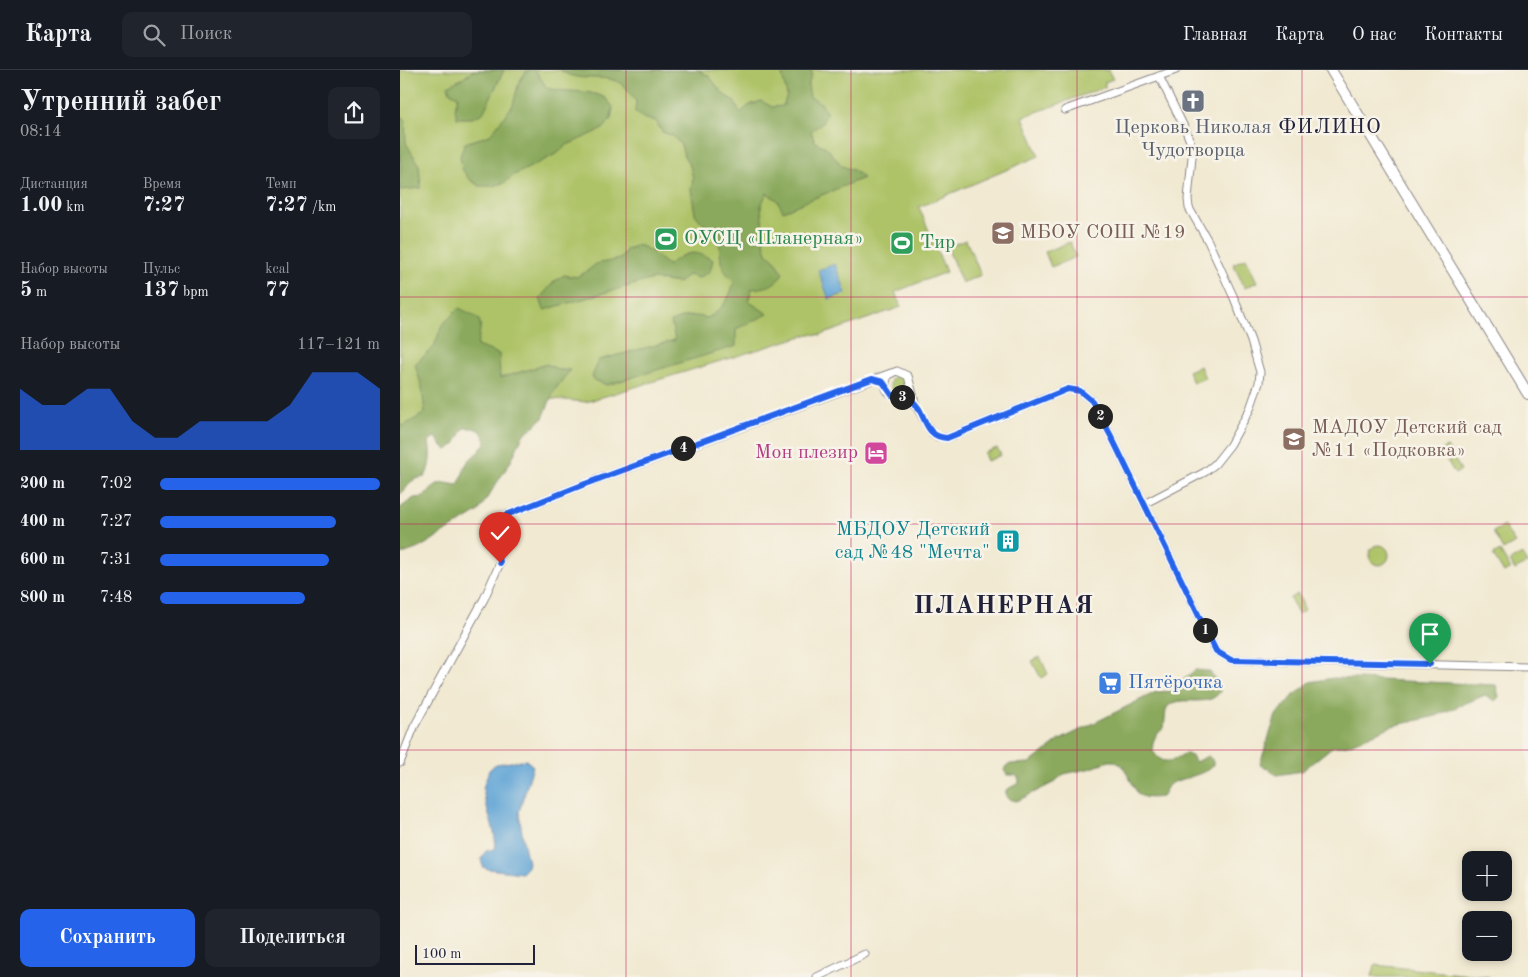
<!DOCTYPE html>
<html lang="ru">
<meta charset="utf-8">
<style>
:root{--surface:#171b24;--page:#20242c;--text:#f1f3f6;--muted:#9ea1a6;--line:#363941;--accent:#2563eb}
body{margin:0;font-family:"Old Standard TT",serif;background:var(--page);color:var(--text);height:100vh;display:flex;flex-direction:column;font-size:19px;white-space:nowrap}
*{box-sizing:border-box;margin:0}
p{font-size:16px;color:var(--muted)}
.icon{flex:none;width:28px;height:28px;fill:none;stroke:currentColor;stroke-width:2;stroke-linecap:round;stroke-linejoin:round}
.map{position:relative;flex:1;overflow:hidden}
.sheet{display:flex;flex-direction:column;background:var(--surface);width:400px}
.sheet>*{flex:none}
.fabs{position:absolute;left:1062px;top:781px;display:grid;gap:10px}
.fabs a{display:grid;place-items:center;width:50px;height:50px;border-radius:10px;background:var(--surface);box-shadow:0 2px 8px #0003;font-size:25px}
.scale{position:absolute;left:15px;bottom:12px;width:120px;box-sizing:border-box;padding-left:5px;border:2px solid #22223b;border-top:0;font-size:14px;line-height:18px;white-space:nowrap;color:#22223b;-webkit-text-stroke:4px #f7f3e8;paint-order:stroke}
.pin{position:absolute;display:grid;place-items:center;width:42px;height:42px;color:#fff;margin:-51px -21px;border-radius:50% 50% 50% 0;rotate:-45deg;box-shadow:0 0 5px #0007}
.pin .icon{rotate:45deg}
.km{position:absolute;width:25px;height:25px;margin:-12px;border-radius:50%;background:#222;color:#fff;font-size:14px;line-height:25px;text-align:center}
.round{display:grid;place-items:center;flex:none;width:52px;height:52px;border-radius:10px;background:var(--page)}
.summary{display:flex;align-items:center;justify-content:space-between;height:85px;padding:0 20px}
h1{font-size:28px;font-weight:800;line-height:38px}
.stats{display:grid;grid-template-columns:repeat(3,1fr);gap:8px;height:85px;padding:5px 20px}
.stats div{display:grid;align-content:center}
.stats b{font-size:21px;font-weight:800}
.stats small{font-size:14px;font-weight:400}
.stats p{font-size:14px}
.chart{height:140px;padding:10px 20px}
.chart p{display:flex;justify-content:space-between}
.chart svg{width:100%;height:90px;margin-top:5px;fill:var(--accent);opacity:.7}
.action{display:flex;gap:10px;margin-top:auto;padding:10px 20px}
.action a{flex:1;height:58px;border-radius:10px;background:var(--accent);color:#fff;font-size:20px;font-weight:800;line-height:58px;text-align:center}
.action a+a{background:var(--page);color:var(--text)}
ul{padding:0 20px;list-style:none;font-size:16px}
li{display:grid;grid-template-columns:80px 60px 1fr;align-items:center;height:38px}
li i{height:12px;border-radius:6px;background:var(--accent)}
header{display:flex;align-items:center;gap:30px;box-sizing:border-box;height:70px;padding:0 25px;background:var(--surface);border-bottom:1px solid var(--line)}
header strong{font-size:24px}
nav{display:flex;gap:28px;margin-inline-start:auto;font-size:18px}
.search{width:350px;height:45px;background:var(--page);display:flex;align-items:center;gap:12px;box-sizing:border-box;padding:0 18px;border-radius:10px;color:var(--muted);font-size:19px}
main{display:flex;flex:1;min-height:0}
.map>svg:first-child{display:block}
.green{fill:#aec367;stroke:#687251}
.forest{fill:#8aa95c;stroke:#56664c}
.water{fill:#61a4d6;stroke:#426388}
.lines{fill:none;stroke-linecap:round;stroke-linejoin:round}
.street-casing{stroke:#8a8686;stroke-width:9}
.secondary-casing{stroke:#8a8686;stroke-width:12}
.street{stroke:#fff;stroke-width:7}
.secondary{stroke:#fff;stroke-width:10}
.route-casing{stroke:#fff;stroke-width:10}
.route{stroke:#2563eb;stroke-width:6}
.grid{fill:none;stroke:#c2185b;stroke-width:1;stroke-opacity:0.55}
.labels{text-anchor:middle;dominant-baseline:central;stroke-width:5;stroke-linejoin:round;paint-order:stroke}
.worship-label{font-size:20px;fill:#5b616d;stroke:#f7f3e8}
.education-label{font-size:20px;fill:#785e54;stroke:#f7f3e8;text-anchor:start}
.leisure-label{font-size:20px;fill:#27864d;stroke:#f7f3e8;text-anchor:start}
.hotel-label{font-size:20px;fill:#b23c85;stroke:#f7f3e8;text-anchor:end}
.culture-label{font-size:20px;fill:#0d838f;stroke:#f7f3e8;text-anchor:end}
.shop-label{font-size:20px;fill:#366cbe;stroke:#f7f3e8;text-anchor:start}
.neighbourhood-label{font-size:21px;letter-spacing:1px;fill:#22223b;stroke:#f7f3e8}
.district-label{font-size:25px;font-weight:bold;letter-spacing:1px;fill:#22223b;stroke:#f7f3e8}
</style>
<header>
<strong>Карта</strong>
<div class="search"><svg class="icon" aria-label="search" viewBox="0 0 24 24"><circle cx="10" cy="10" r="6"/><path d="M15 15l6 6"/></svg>Поиск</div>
<nav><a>Главная</a><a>Карта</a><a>О нас</a><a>Контакты</a></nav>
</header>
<main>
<section class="sheet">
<div class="summary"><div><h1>Утренний забег</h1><p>08:14</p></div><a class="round"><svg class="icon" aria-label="share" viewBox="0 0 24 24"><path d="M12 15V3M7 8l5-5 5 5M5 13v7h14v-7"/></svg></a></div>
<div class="stats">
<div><p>Дистанция</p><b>1.00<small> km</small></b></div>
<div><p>Время</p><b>7:27</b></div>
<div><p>Темп</p><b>7:27<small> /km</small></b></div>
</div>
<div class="stats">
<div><p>Набор высоты</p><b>5<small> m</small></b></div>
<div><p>Пульс</p><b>137<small> bpm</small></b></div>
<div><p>kcal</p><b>77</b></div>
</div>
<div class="chart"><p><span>Набор высоты</span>117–121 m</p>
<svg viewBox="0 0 160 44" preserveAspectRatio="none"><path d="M0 44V14L10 22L20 22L30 14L40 14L50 30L60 38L70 38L80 30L90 30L100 30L110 30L120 22L130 6L140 6L150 6L160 14V44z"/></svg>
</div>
<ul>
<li><b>200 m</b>7:02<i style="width:100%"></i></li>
<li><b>400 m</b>7:27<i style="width:80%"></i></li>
<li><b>600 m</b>7:31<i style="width:77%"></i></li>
<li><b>800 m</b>7:48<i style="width:66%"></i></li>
</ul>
<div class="action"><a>Сохранить</a><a>Поделиться</a></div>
</section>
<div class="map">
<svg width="1128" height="907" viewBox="0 0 1128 907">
<rect width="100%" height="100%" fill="#f7f3e8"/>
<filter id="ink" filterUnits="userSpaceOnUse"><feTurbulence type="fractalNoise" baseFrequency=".02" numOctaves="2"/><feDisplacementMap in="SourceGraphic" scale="10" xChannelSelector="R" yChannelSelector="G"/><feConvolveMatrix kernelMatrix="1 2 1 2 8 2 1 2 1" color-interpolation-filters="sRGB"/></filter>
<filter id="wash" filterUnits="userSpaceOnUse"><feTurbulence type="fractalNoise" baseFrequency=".0096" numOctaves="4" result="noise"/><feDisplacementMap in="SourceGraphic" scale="20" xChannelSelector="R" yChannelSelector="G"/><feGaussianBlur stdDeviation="1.12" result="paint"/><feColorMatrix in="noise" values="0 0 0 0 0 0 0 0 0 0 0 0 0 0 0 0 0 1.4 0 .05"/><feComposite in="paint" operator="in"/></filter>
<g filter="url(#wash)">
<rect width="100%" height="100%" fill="#f1e9d1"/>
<!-- green -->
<g class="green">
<path d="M 0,0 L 708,0 L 713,9 L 705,12 L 705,17 L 623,47 L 639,86 L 519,137 L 546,202 L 495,222 L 501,237 L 421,265 L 409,264 L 186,332 L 154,329 L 0,360 Z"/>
<path d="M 566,170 L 581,205 L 562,213 L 547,177 Z"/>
<path d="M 670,172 L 676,187 L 651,197 L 645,182 Z"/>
<path d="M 846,188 L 857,212 L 845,218 L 833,194 Z"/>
<path d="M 800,296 L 805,308 L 793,313 L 788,301 Z"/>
<circle cx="498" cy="314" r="8"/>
<path d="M 1047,377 L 1061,400 L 1055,404 L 1041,380 Z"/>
<path d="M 597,378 L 601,385 L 587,391 L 584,383 Z"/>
<path d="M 1104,456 L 1115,473 L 1103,480 L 1093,462 Z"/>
<circle cx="979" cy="485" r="10"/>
<path d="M 1100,481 L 1111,499 L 1104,503 L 1093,485 Z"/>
<path d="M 1122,484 L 1127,493 L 1115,500 L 1110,491 Z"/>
<path d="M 898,524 L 905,540 L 898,544 L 890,528 Z"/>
<path d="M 640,587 L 648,604 L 641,608 L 632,591 Z"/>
<path d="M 975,895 L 1089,907 L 972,907 Z"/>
</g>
<!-- forest -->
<g class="forest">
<path d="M 73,0 L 104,0 L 83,43 L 72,48 L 57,48 L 55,39 L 58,26 L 50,22 L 48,16 L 71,3 Z"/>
<path d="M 130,0 L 135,0 L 147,18 C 164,23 191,19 205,28 C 208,30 211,35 213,37 L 211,49 L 203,59 L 167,75 L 158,83 L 114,105 L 104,113 L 93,116 L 79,116 L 69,109 L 62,99 L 60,86 L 65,73 L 90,65 L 113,35 L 119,12 L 126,2 Z"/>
<path d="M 160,0 L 298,0 L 309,6 L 324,25 L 334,31 L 340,43 L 350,35 L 361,31 L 372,37 L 383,36 L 387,25 L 381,1 L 379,0 L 411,0 L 412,4 L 408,15 L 410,27 L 421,33 L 427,44 L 421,54 L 411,61 L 415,72 L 426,77 L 442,96 L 453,100 L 463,108 L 383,141 L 377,130 L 367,123 L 361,135 L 364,172 L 367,183 L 376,191 L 383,203 C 374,217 367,217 352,219 L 348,231 L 368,244 L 336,259 L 336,276 L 207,315 L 194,310 L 192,307 L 199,290 L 275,270 L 271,252 C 284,246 293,244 307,248 C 321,242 331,227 334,211 L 326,203 L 321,192 L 319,169 L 312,160 L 302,153 L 295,144 L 291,119 L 293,108 L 290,96 L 284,86 L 281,75 L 273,66 L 262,62 L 256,51 L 245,49 L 235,42 L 236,31 C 232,25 227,17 220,13 C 204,3 178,14 160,0 Z"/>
<path d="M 0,47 L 5,49 L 6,73 L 19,95 L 21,118 L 0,120 Z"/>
<path d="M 238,175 C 251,179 257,188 268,195 C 286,182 293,179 313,190 L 310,201 L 299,208 L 288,205 L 278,213 L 253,209 L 144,240 L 140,228 L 154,212 L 164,205 L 176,207 L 186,202 L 196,194 L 220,189 L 227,179 Z"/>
<path d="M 59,238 C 85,251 82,248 77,276 L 99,284 L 100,308 L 147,294 L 159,300 L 170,300 L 154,321 L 143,348 L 123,365 L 111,391 L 78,442 L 19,478 L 0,485 L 0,438 L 14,428 L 23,427 L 37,414 L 46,413 L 57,415 C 64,407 62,401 67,393 C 74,384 81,382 86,371 L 81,361 L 73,358 L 64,358 L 55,374 L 47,380 L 40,374 L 36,366 L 29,371 C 31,384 31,395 25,407 C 5,410 12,416 0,424 L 0,354 L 3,356 L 25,343 L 22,318 L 15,294 L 34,277 L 42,255 Z"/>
<path d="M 795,600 L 809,601 L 818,612 L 820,622 C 807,639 784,624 768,636 L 766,640 L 764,658 C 756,664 751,671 753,681 C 763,697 773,691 785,683 L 793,687 L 795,692 L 808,686 C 829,701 779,708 770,714 C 766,717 765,723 762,727 C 753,728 745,729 738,724 L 723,696 L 714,691 L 709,691 L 692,698 L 664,704 L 653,713 L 617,731 L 608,729 L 606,725 L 606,720 L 619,713 L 619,709 L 616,705 L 607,705 L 604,700 L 606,696 L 611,694 L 630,693 L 660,670 L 756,622 L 770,621 Z"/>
<path d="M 933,608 L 1096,615 L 1099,627 L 1095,631 L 1085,625 L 1036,646 L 992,656 L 948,675 L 932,677 L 902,701 L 877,705 L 860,694 L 876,645 L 892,627 L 910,612 Z"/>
</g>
<!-- water -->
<g class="water">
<path d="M 435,194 L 446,223 L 429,229 L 418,200 Z"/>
<path d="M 126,690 L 133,696 L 119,742 L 123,770 L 128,793 L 126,799 L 122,803 L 88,799 L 83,797 L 81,789 L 86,781 L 94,779 L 96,776 L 94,762 L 85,731 L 83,718 L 89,700 L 96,694 Z"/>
</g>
</g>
<g filter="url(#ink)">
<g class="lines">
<!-- street casing -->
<g class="street-casing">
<g id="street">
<path d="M 665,40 L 776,0"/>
<path d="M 516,336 C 513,333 510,330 506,328 C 497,326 483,325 486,312 C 487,305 491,303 497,301 L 508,306 L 516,336 L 530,360 L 535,366 L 547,368 L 668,319 L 680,321 L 692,331 L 711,366 L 816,581 L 831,590 L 1128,597"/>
<path d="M 744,434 L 805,402 L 815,394 L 830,375 L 850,339 L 859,313 L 860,302 L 851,271 L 834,228 L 808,171 L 789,138 L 788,129 L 792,87 L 792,76 L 786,61 L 759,6"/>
<path d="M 0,693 L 14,657 L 84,529 L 100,493 L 95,452 L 101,447 L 185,414 L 491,303"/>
<path d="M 417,907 L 465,884"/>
</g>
</g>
<!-- secondary casing -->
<g class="secondary-casing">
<path id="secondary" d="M 931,0 L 1128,324"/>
</g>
<!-- street -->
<use href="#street" class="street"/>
<!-- secondary -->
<use href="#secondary" class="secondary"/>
</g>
</g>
<g class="lines" filter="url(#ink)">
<!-- route casing -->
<g class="route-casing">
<path id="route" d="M 100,493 L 95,452 L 101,447 L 185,414 L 472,309 L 483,312 L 492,325 C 498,328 505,327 511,330 C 527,341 522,367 547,368 L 668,319 L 680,321 L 692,331 L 711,366 L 816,581 L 831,590 L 1030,594"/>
</g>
<!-- route -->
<use href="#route" class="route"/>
</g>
<!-- grid -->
<path class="grid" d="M 226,0 L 226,907M 451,0 L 451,907M 677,0 L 677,907M 902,0 L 902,907M 0,227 L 1128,227M 0,454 L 1128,454M 0,680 L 1128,680"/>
<!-- icons -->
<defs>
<g id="church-square" transform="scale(1.25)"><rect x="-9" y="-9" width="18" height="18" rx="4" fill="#6b7280" stroke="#f7f3e8"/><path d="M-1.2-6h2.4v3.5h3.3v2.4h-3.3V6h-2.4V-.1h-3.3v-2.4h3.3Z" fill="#fff"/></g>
<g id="school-square" transform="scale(1.25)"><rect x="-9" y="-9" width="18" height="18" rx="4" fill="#8d6e63" stroke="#f7f3e8"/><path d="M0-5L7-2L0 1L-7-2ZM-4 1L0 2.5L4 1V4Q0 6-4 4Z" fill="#fff"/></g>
<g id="stadium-square" transform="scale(1.25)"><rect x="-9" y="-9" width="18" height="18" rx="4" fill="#2e9e5b" stroke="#f7f3e8"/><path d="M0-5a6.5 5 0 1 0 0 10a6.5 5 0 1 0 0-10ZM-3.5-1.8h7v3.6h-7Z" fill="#fff"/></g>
<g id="hotel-square" transform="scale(1.25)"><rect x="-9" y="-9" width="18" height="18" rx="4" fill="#d1479c" stroke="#f7f3e8"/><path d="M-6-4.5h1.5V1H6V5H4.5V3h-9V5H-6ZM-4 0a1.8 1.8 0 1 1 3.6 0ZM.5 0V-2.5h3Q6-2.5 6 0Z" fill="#fff"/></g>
<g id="building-square" transform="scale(1.25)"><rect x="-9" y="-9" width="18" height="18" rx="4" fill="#0f9aa8" stroke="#f7f3e8"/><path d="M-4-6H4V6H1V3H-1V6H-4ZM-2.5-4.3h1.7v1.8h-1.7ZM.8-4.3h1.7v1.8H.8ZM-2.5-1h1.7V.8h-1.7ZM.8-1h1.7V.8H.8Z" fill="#fff"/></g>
<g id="supermarket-square" transform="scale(1.25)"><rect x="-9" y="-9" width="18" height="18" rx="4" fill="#3f7fe0" stroke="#f7f3e8"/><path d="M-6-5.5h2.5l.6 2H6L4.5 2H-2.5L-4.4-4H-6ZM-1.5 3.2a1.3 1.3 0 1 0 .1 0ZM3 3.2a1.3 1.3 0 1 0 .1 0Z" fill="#fff"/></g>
</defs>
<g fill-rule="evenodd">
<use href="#church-square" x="793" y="31"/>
<use href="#school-square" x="603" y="163"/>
<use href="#stadium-square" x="266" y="169"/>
<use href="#stadium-square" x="502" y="173"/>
<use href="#school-square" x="894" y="369"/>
<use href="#hotel-square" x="476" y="383"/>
<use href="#building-square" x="608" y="471"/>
<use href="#supermarket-square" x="710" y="613"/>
</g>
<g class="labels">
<!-- worship labels -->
<g class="worship-label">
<text x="793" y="58">Церковь Николая<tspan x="793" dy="23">Чудотворца</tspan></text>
</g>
<!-- education labels -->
<g class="education-label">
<text x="620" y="163">МБОУ СОШ №19</text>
<text x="912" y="358">МАДОУ Детский сад<tspan x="912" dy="23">№11 «Подковка»</tspan></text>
</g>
<!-- leisure labels -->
<g class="leisure-label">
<text x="284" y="169">ОУСЦ «Планерная»</text>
<text x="520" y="173">Тир</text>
</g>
<!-- hotel labels -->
<g class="hotel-label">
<text x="458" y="383">Мон плезир</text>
</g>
<!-- culture labels -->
<g class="culture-label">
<text x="590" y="460">МБДОУ Детский<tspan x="590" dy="23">сад №48 "Мечта"</tspan></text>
</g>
<!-- shop labels -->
<g class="shop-label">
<text x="728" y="613">Пятёрочка</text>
</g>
<!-- neighbourhood labels -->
<g class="neighbourhood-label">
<text x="930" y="57">ФИЛИНО</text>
</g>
<!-- district labels -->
<g class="district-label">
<text x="604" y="536">ПЛАНЕРНАЯ</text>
</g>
</g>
</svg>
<div class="fabs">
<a>+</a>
<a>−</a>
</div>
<div class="scale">100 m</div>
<div class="pin" style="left:1030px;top:594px;background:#1e9e55"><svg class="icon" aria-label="arrive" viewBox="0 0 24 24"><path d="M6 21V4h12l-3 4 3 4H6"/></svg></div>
<div class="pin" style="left:100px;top:493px;background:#d93025"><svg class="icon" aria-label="check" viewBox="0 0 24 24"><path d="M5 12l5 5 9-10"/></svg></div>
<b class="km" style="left:805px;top:560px">1</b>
<b class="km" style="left:700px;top:346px">2</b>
<b class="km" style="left:502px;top:327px">3</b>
<b class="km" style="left:283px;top:378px">4</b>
</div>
</main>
